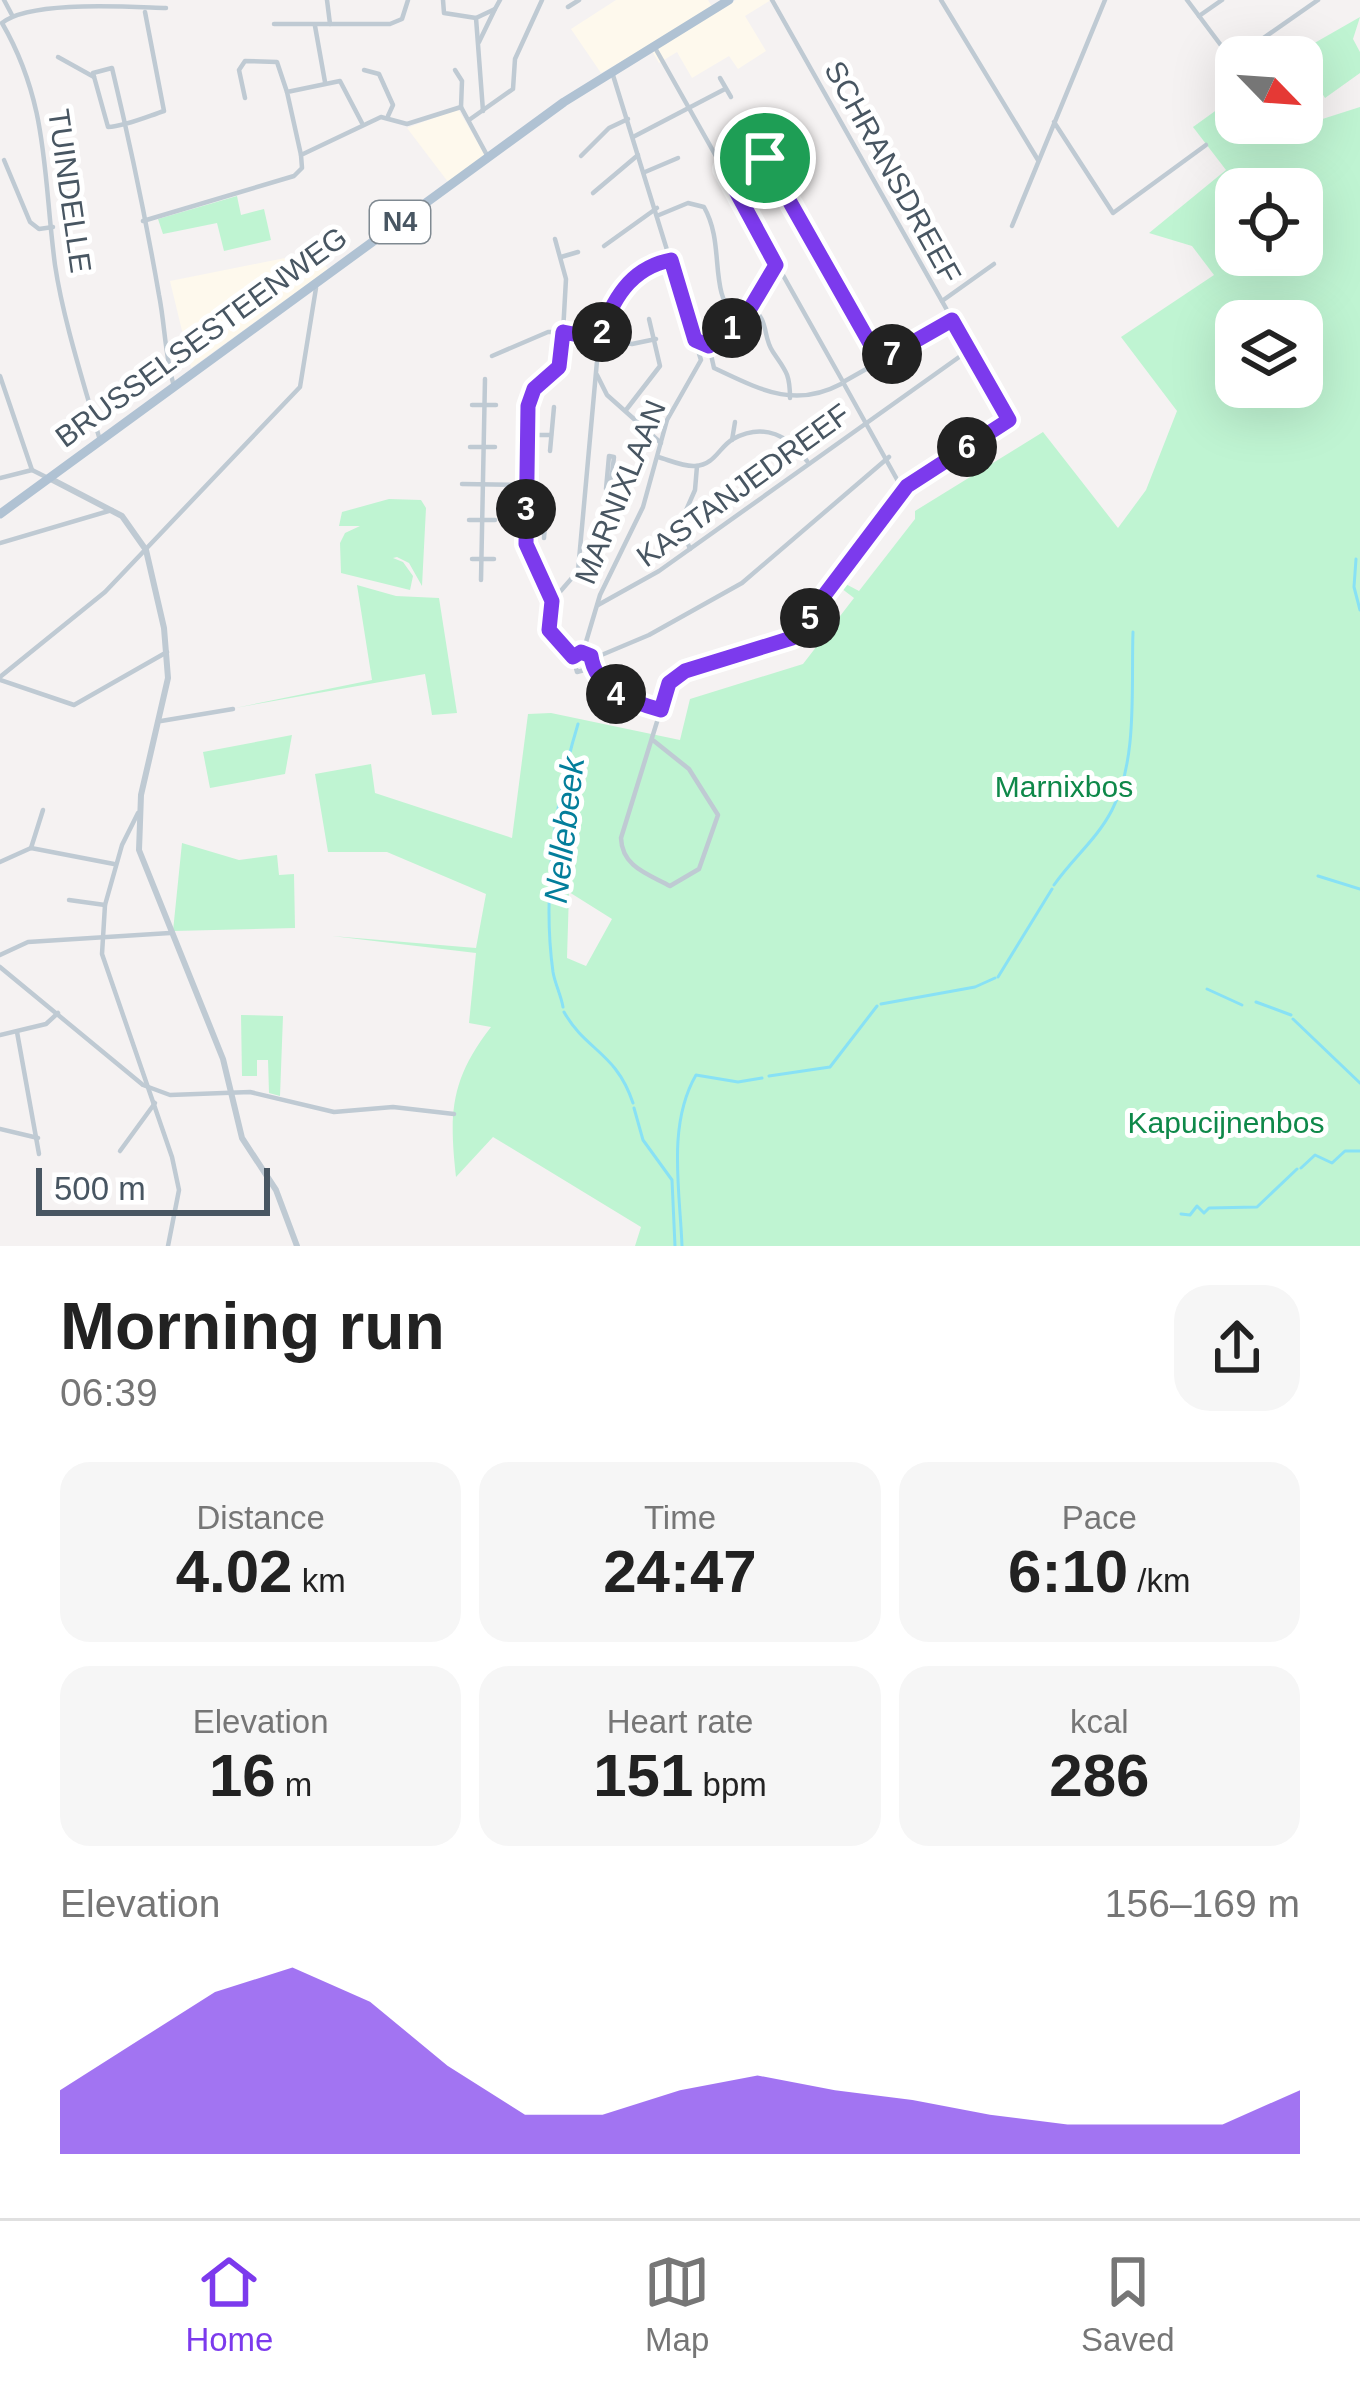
<!DOCTYPE html>
<meta charset="utf-8">
<style>
:root{--surface:#fff;--page:#f6f6f6;--text:#222;--muted:#767676;--line:#e0e0e0;--accent:#7c3aed}
body{margin:0;font-family:Arial,sans-serif;background:var(--page);color:var(--text);height:100vh;display:flex;flex-direction:column;font-size:45px;white-space:nowrap}
*{box-sizing:border-box;margin:0}
p{font-size:39px;color:var(--muted)}
.icon{flex:none;width:66px;height:66px;fill:none;stroke:currentColor;stroke-width:2;stroke-linecap:round;stroke-linejoin:round}
.map{position:relative;height:1246px;overflow:hidden}
.drawer{display:flex;flex-direction:column;background:var(--surface);flex:1}
.drawer>*{flex:none}
.needle{width:78px;rotate:115deg}
.fabs{position:absolute;left:1215px;top:36px;display:grid;gap:24px}
.fabs a{display:grid;place-items:center;width:108px;height:108px;border-radius:24px;background:var(--surface);box-shadow:0 12px 48px #0002;font-size:60px}
.scale{position:absolute;left:36px;bottom:30px;width:234px;box-sizing:border-box;padding-left:12px;border:6px solid #485662;border-top:0;font-size:33px;line-height:42px;white-space:nowrap;color:#485662;-webkit-text-stroke:9px #fff;paint-order:stroke}
.pin{position:absolute;display:grid;place-items:center;width:102px;height:102px;color:#fff;margin:-51px;border:6px solid #fff;border-radius:50%;box-shadow:0 3px 12px #0007}
.km{position:absolute;width:60px;height:60px;margin:-30px;border-radius:50%;background:#222;color:#fff;font-size:33px;line-height:60px;text-align:center}
.round{display:grid;place-items:center;flex:none;width:126px;height:126px;border-radius:36px;background:var(--page)}
.head{display:flex;align-items:center;justify-content:space-between;height:204px;padding:0 60px}
h1{font-size:66px;font-weight:600;line-height:90px}
.stats{display:grid;grid-template-columns:repeat(3,1fr);gap:18px;height:204px;padding:12px 60px}
.stats div{display:grid;align-content:center;border-radius:30px;background:var(--page);text-align:center}
.stats b{font-size:60px;font-weight:600}
.stats small{font-size:33px;font-weight:400}
.stats p{font-size:33px}
.chart{height:336px;padding:24px 60px}
.chart p{display:flex;justify-content:space-between}
.chart svg{width:100%;height:216px;margin-top:12px;fill:var(--accent);opacity:.7}
.dock{display:flex;justify-content:space-around;align-items:center;height:168px;border-top:3px solid var(--line);background:var(--surface);font-size:33px;color:var(--muted)}
.dock a{display:grid;justify-items:center;gap:6px}
.dock .current{color:var(--accent)}
.map>svg:first-child{display:block}
.commercial{fill:#fef9ed}
.green{fill:#bff4d2;fill-rule:evenodd}
.lines{fill:none;stroke-linecap:round;stroke-linejoin:round}
.stream{stroke:#88e1f5;stroke-width:3}
.minor{stroke:#bfcad3;stroke-width:4.5}
.tertiary{stroke:#bfcad3;stroke-width:6}
.primary{stroke:#b0c2d3;stroke-width:9}
.route-casing{stroke:#fff;stroke-width:24}
.route{stroke:#7c3aed;stroke-width:15}
.labels{text-anchor:middle;dominant-baseline:central;stroke-width:10;stroke-linejoin:round;paint-order:stroke}
.shield{fill:#fff;stroke:#7f8991;stroke-width:3}
.shield-label{font-size:27px;font-weight:bold;fill:#485662}
.street-label{font-size:30px;fill:#485662;stroke:#fff}
.park-label{font-size:30px;fill:#0e8849;stroke:#fff}
.water-label{font-size:33px;font-style:italic;fill:#037e9b;stroke:#fff}
</style>
<div class="map">
<svg width="1360" height="1246" viewBox="0 0 1360 1246">
<rect width="100%" height="100%" fill="#f5f2f2"/>
<!-- commercial -->
<g class="commercial">
<path d="M 616,0 L 708,0 L 716,13 L 736,0 L 771,0 L 745,16 L 766,51 L 738,69 L 729,56 L 692,78 L 677,52 L 659,63 L 649,46 L 601,73 L 571,29 Z"/>
<path d="M 458,109 L 485,155 L 448,182 L 407,128 Z"/>
<path d="M 315,252 L 328,269 L 191,368 L 170,281 Z"/>
</g>
<!-- green -->
<g class="green">
<path d="M 1360,17 L 1353,39 L 1360,52 L 1360,73 L 1325,98 L 1297,53 Z"/>
<path d="M 1236,96 L 1236,123 L 1313,122 L 1360,107 L 1360,1246 L 635,1246 L 641,1227 L 493,1137 L 456,1177 C 449,1113 450,1080 491,1027 L 469,1023 L 476,953 L 332,936 L 476,948 L 486,894 L 387,852 L 328,852 L 315,774 L 371,764 L 375,793 L 512,838 L 528,714 L 551,713 L 680,740 L 690,699 L 803,664 L 854,598 L 837,585 L 840,581 L 859,591 L 915,519 L 915,511 L 1043,432 L 1118,528 L 1146,490 L 1177,411 L 1121,337 L 1214,275 L 1192,246 L 1149,233 L 1226,170 L 1193,127 ZM 1236,189 L 1302,189 L 1302,255 L 1236,255 ZM 1236,321 L 1302,321 L 1302,387 L 1236,387 ZM 569,892 L 612,919 L 586,966 L 567,958 Z"/>
<path d="M 237,196 L 241,215 L 264,209 L 271,240 L 224,251 L 217,223 L 163,234 L 158,219 Z"/>
<path d="M 389,499 L 421,500 L 426,508 L 422,586 L 409,563 L 397,557 L 393,558 L 403,562 L 413,576 L 410,590 L 341,573 L 340,543 L 345,533 L 360,526 L 339,526 L 342,512 Z"/>
<path d="M 357,585 L 396,596 L 439,598 L 457,713 L 432,715 L 425,674 L 235,708 L 372,680 Z"/>
<path d="M 292,735 L 285,774 L 210,788 L 203,752 Z"/>
<path d="M 182,843 L 239,860 L 277,855 L 279,875 L 294,874 L 295,928 L 173,931 Z"/>
<path d="M 241,1015 L 283,1016 L 280,1096 L 269,1093 L 268,1060 L 257,1060 L 257,1076 L 242,1076 Z"/>
</g>
<g class="lines">
<!-- stream -->
<g class="stream">
<path d="M 1356,559 L 1354,587 L 1360,610"/>
<path d="M 1318,876 L 1360,889"/>
<path d="M 1054,885 C 1073,858 1097,839 1112,810 C 1138,760 1131,687 1133,632"/>
<path d="M 998,977 L 1052,889"/>
<path d="M 1207,989 L 1242,1005"/>
<path d="M 1256,1002 L 1291,1015"/>
<path d="M 881,1004 L 975,987 L 995,978"/>
<path d="M 563,1007 C 561,995 555,984 553,972 C 542,893 555,799 578,724"/>
<path d="M 564,1012 C 586,1051 616,1052 633,1103"/>
<path d="M 1293,1019 L 1360,1083"/>
<path d="M 769,1076 L 830,1067 L 877,1006"/>
<path d="M 634,1108 L 643,1140 L 672,1180 L 675,1246"/>
<path d="M 1301,1168 L 1315,1155 L 1332,1163 L 1345,1151 L 1360,1151"/>
<path d="M 1181,1214 L 1190,1215 L 1197,1206 L 1204,1213 L 1209,1208 L 1257,1207 L 1297,1169"/>
<path d="M 682,1246 C 680,1191 667,1125 696,1075 L 738,1082 L 762,1078"/>
</g>
<!-- minor -->
<g class="minor">
<path d="M 4,0 L 12,15"/>
<path d="M 327,0 L 330,24"/>
<path d="M 443,0 L 444,13 L 476,18"/>
<path d="M 772,0 L 1013,427"/>
<path d="M 941,0 L 1038,160"/>
<path d="M 1187,0 L 1232,60 L 1318,0"/>
<path d="M 568,7 L 579,0"/>
<path d="M 145,12 L 164,111 C 146,117 126,126 108,127 L 93,73 L 112,68 C 130,143 146,220 159,295 C 165,325 165,357 174,386"/>
<path d="M 1199,16 L 1222,0"/>
<path d="M 274,24 L 390,24 L 402,19 L 408,0"/>
<path d="M 315,26 L 325,82"/>
<path d="M 479,42 L 495,9"/>
<path d="M 654,46 L 842,380"/>
<path d="M 58,57 L 94,77"/>
<path d="M 364,70 L 379,74 L 393,105 L 388,116"/>
<path d="M 455,70 L 462,81 L 461,107 L 488,157"/>
<path d="M 720,78 L 731,97"/>
<path d="M 245,98 L 239,70 L 245,61 L 277,62 L 287,92"/>
<path d="M 483,111 L 476,18 L 495,9 L 500,0"/>
<path d="M 469,120 L 513,89 L 515,59 L 542,0"/>
<path d="M 1054,122 L 1113,213 L 1206,145"/>
<path d="M 633,137 L 725,89"/>
<path d="M 301,155 L 287,92 L 340,81 L 362,123"/>
<path d="M 581,156 L 609,128 L 628,119"/>
<path d="M 4,160 L 30,222 L 39,229 L 53,227"/>
<path d="M 724,169 L 756,152 L 765,158 L 880,361"/>
<path d="M 645,172 L 678,158"/>
<path d="M 593,193 L 638,155"/>
<path d="M 659,215 L 688,203 L 704,207 C 726,246 707,289 737,322"/>
<path d="M 143,221 L 294,176 L 302,168 L 301,155 L 381,117 L 407,124 L 461,107"/>
<path d="M 1012,226 L 1105,0"/>
<path d="M 604,246 L 657,208"/>
<path d="M 561,257 L 578,252"/>
<path d="M 942,301 L 994,264"/>
<path d="M 751,307 C 770,321 762,336 773,352 C 785,370 790,373 790,398"/>
<path d="M 695,340 L 709,346 L 714,368 C 759,389 794,409 841,384"/>
<path d="M 709,346 L 751,307 L 776,265"/>
<path d="M 492,356 L 548,332 L 563,332 L 566,279 L 555,239"/>
<path d="M 597,375 L 607,395 L 661,443"/>
<path d="M 0,376 L 32,470 L 46,477"/>
<path d="M 845,381 L 953,320"/>
<path d="M 844,384 L 904,492"/>
<path d="M 472,405 L 496,405"/>
<path d="M 626,410 L 660,366 L 649,319"/>
<path d="M 529,435 L 551,435"/>
<path d="M 99,437 C 84,384 63,319 55,265 C 43,175 49,104 2,23 C 30,0 129,7 166,8"/>
<path d="M 732,440 L 735,422"/>
<path d="M 470,447 L 495,447"/>
<path d="M 550,451 L 554,407"/>
<path d="M 609,456 L 614,457 L 610,491 L 606,489 Z"/>
<path d="M 658,457 C 669,460 684,467 695,466 C 715,465 719,447 733,439 C 764,422 790,436 807,461"/>
<path d="M 0,478 L 32,470"/>
<path d="M 462,484 L 526,485"/>
<path d="M 469,520 L 495,520"/>
<path d="M 544,538 L 547,501"/>
<path d="M 0,543 L 112,510"/>
<path d="M 690,549 L 680,524 L 695,490 L 697,466"/>
<path d="M 472,559 L 494,559"/>
<path d="M 481,580 L 485,379"/>
<path d="M 552,601 L 578,571 L 599,339 L 629,282 L 651,264 L 671,259"/>
<path d="M 598,605 L 659,571 L 969,350"/>
<path d="M 583,652 L 600,595 L 643,507 L 667,420 L 701,360 L 612,72"/>
<path d="M 592,659 L 649,635 L 742,583 L 889,457"/>
<path d="M 592,668 L 577,672 L 573,657 L 550,632 L 552,601 L 526,544 L 528,406 L 534,389 L 559,367 L 563,332 L 632,344 L 656,339"/>
<path d="M 592,669 L 618,697 L 661,709"/>
<path d="M 0,677 L 105,592 L 300,387 L 316,288"/>
<path d="M 0,680 L 74,705 L 167,652"/>
<path d="M 609,709 L 614,693"/>
<path d="M 161,721 L 233,709"/>
<path d="M 654,741 L 689,769 L 718,815 L 699,869 L 670,886 C 648,874 622,867 621,838 L 669,683 L 685,672 L 792,638 L 907,486 L 1009,420"/>
<path d="M 138,813 L 122,845 L 105,905 L 102,954 L 172,1157 L 179,1190 L 168,1246"/>
<path d="M 31,848 L 43,810"/>
<path d="M 0,862 L 31,848 L 114,864"/>
<path d="M 69,900 L 105,905"/>
<path d="M 0,955 L 28,942 L 170,933"/>
<path d="M 0,967 L 143,1085 L 170,1095 L 250,1092 L 334,1112 L 393,1107 L 454,1114"/>
<path d="M 17,1032 L 39,1154"/>
<path d="M 0,1035 L 46,1024 L 58,1013"/>
<path d="M 0,1129 L 38,1138"/>
<path d="M 120,1151 L 155,1103"/>
</g>
<!-- tertiary -->
<path class="tertiary" d="M 49,478 L 122,516 L 146,550 L 164,628 L 168,678 L 141,795 L 139,850 L 223,1059 L 242,1138 L 276,1190 L 297,1246"/>
<!-- primary -->
<path class="primary" d="M 0,514 L 564,102 L 729,0"/>
</g>
<g class="lines">
<!-- route casing -->
<g class="route-casing">
<path id="route" d="M 756,152 L 765,158 L 880,361 L 952,320 L 1009,420 L 907,486 L 792,638 L 685,671 L 669,683 L 661,710 C 631,702 595,688 591,656 L 581,652 L 573,657 L 549,630 L 552,601 L 526,544 L 528,406 L 534,389 L 559,367 L 563,332 L 599,339 C 612,300 630,268 671,260 L 695,340 L 709,346 L 751,307 L 776,265 L 724,169 Z"/>
</g>
<!-- route -->
<use href="#route" class="route"/>
</g>
<g class="labels">
<!-- shield labels -->
<rect class="shield" x="370" y="201" width="60" height="42" rx="9"/>
<g class="shield-label">
<text x="400" y="222">N4</text>
</g>
<!-- street labels -->
<g class="street-label">
<text transform="translate(893 172) rotate(61)">SCHRANSDREEF</text>
<text transform="translate(70 191) rotate(82)">TUINDELLE</text>
<text transform="translate(201 337) rotate(-36)">BRUSSELSESTEENWEG</text>
<text transform="translate(743 485) rotate(-36)">KASTANJEDREEF</text>
<text transform="translate(620 492) rotate(-68)">MARNIXLAAN</text>
</g>
<!-- park labels -->
<g class="park-label">
<text x="1064" y="786">Marnixbos</text>
<text x="1226" y="1122">Kapucijnenbos</text>
</g>
<!-- water labels -->
<g class="water-label">
<text transform="translate(564 830) rotate(-83)">Nellebeek</text>
</g>
</g>
</svg>
<div class="fabs">
<a><svg class="needle" viewBox="-14 -14 28 28"><path d="M0-13l5 13h-10z" fill="#e53935"/><path d="M0 13l5-13h-10z" fill="#767676"/></svg></a>
<a><svg class="icon" aria-label="locate" viewBox="0 0 24 24"><circle cx="12" cy="12" r="6"/><path d="M12 2v4M12 18v4M2 12h4M18 12h4"/></svg></a>
<a><svg class="icon" aria-label="layers" viewBox="0 0 24 24"><path d="M12 4l9 5-9 5-9-5zM3 14l9 5 9-5"/></svg></a>
</div>
<div class="scale">500 m</div>
<div class="pin" style="left:765px;top:158px;background:#1e9e55"><svg class="icon" aria-label="arrive" viewBox="0 0 24 24"><path d="M6 21V4h12l-3 4 3 4H6"/></svg></div>
<b class="km" style="left:732px;top:328px">1</b>
<b class="km" style="left:602px;top:332px">2</b>
<b class="km" style="left:526px;top:509px">3</b>
<b class="km" style="left:616px;top:694px">4</b>
<b class="km" style="left:810px;top:618px">5</b>
<b class="km" style="left:967px;top:447px">6</b>
<b class="km" style="left:892px;top:354px">7</b>
</div>
<section class="drawer">
<div class="head"><div><h1>Morning run</h1><p>06:39</p></div><a class="round"><svg class="icon" aria-label="share" viewBox="0 0 24 24"><path d="M12 15V3M7 8l5-5 5 5M5 13v7h14v-7"/></svg></a></div>
<div class="stats">
<div><p>Distance</p><b>4.02<small> km</small></b></div>
<div><p>Time</p><b>24:47</b></div>
<div><p>Pace</p><b>6:10<small> /km</small></b></div>
</div>
<div class="stats">
<div><p>Elevation</p><b>16<small> m</small></b></div>
<div><p>Heart rate</p><b>151<small> bpm</small></b></div>
<div><p>kcal</p><b>286</b></div>
</div>
<div class="chart"><p><span>Elevation</span>156–169 m</p>
<svg viewBox="0 0 160 44" preserveAspectRatio="none"><path d="M0 44V31L10 21L20 11L30 6L40 13L50 26L60 36L70 36L80 31L90 28L100 31L110 33L120 36L130 38L140 38L150 38L160 31V44z"/></svg>
</div>
</section>
<nav class="dock">
<a class="current"><svg class="icon" aria-label="home" viewBox="0 0 24 24"><path d="M3 11l9-7 9 7M6 9v11h12V9"/></svg>Home</a>
<a><svg class="icon" aria-label="map" viewBox="0 0 24 24"><path d="M3 6l6-2 6 2 6-2v14l-6 2-6-2-6 2zM9 4v14M15 6v14"/></svg>Map</a>
<a><svg class="icon" aria-label="saved" viewBox="0 0 24 24"><path d="M7 4h10v16l-5-4-5 4z"/></svg>Saved</a>
</nav>
